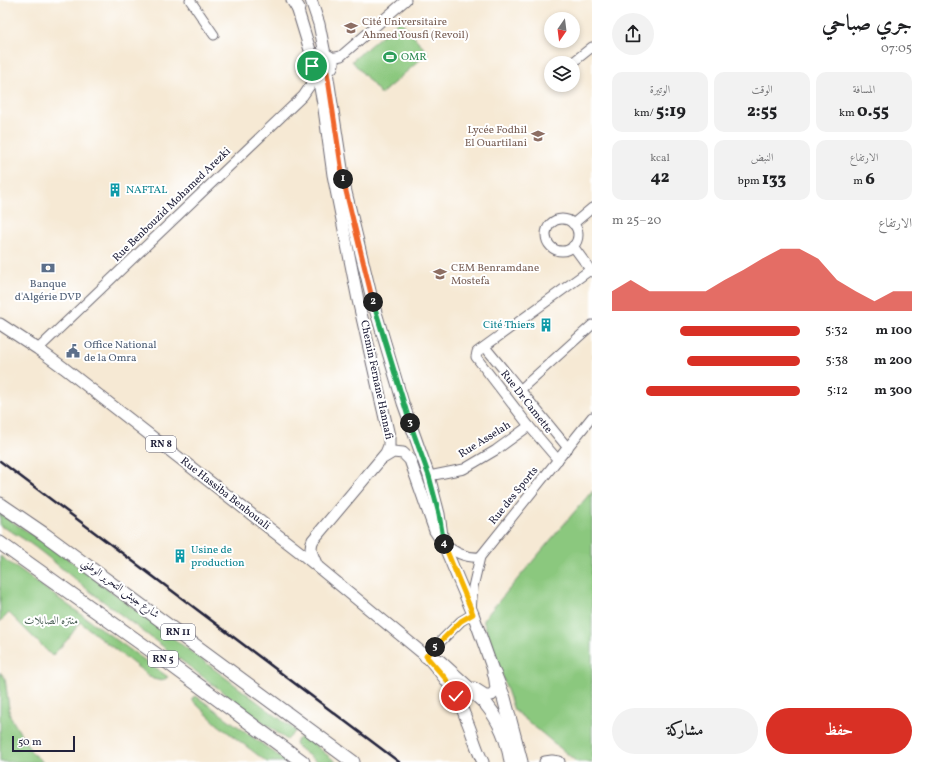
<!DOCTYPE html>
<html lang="ar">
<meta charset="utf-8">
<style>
:root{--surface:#fff;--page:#f2f2f2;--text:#202124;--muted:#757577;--accent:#d93025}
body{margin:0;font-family:Vollkorn,Amiri,serif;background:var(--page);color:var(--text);direction:rtl;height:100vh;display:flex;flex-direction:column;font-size:15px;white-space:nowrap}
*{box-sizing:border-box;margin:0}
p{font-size:13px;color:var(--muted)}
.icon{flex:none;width:22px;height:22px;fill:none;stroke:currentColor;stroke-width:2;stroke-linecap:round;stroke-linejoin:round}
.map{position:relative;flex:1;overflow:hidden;direction:ltr}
.side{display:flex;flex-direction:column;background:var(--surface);width:340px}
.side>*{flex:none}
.needle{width:26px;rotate:194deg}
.controls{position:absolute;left:544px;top:12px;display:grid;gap:8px}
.controls a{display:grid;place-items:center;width:36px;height:36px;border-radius:50%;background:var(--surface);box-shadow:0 2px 6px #0003;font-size:20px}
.scale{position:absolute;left:12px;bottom:10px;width:63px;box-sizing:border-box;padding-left:4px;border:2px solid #22223b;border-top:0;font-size:11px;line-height:14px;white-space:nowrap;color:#22223b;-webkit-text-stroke:3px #fff;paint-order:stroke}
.pin{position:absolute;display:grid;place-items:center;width:34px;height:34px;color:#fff;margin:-17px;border:2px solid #fff;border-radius:50%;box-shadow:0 1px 4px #0007}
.km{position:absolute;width:20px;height:20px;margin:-10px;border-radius:50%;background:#222;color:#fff;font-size:11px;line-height:20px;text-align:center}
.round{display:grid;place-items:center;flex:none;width:42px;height:42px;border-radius:21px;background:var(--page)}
.head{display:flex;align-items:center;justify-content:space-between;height:68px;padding:0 20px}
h1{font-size:22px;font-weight:800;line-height:30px}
.stats{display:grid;grid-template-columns:repeat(3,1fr);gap:6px;height:68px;padding:4px 20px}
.stats div{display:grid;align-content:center;border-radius:10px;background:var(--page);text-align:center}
.stats b{font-size:17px;font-weight:800}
.stats small{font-size:11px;font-weight:400}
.stats p{font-size:11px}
.chart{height:112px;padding:8px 20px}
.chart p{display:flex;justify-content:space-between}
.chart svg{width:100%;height:72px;margin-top:4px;fill:var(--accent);opacity:.7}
.action{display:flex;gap:8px;margin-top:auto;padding:8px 20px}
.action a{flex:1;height:46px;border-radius:24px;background:var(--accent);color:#fff;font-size:16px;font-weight:800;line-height:46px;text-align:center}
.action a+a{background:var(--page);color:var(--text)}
ul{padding:0 20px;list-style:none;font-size:13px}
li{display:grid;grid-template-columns:64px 48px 1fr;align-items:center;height:30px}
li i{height:10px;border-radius:5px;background:var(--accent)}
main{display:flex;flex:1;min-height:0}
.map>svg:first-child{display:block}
.green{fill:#8bc87e;stroke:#56755c}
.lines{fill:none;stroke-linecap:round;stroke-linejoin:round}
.minor-casing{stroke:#6c6871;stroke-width:11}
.major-casing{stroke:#6c6871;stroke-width:13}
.highway-casing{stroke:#6c6871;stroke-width:15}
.minor{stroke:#fff;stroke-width:9}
.major{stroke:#fff;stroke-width:11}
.highway{stroke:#fff;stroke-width:13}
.rail{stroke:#22223b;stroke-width:2.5}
.split-1-casing{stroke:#fff;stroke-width:8}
.split-2-casing{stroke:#fff;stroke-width:8}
.split-3-casing{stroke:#fff;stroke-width:8}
.split-4-casing{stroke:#fff;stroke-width:8}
.split-5-casing{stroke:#fff;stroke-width:8}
.split-6-casing{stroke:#fff;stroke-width:8}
.split-1{stroke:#f0652b;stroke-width:5}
.split-2{stroke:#f0652b;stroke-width:5}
.split-3{stroke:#22a559;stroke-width:5}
.split-4{stroke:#22a559;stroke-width:5}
.split-5{stroke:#f5b400;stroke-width:5}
.split-6{stroke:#f5b400;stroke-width:5}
.labels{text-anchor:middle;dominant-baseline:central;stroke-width:4;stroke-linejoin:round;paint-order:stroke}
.shield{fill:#fff;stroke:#646476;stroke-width:1}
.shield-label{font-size:10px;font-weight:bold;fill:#22223b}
.education-label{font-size:11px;fill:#785e54;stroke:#fff;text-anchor:start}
.leisure-label{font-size:11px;fill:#27864d;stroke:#fff;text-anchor:start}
.culture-label{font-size:11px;fill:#0d838f;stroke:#fff;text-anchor:start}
.street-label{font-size:11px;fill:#22223b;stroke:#fff}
.service-label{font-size:11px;fill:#4e5e75;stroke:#fff}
.park-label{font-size:11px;fill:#475c52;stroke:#fff}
</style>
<main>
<section class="side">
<div class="head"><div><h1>جري صباحي</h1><p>07:05</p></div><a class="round"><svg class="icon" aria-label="share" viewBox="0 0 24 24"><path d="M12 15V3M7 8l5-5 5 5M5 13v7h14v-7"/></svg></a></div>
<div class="stats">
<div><p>المسافة</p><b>0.55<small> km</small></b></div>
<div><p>الوقت</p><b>2:55</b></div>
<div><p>الوتيرة</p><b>5:19<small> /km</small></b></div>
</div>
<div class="stats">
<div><p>الارتفاع</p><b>6<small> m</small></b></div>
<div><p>النبض</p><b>133<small> bpm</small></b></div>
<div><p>kcal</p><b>42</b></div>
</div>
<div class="chart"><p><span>الارتفاع</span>20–25 m</p>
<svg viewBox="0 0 160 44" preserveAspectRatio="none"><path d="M0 44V32L10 25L20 32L30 32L40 32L50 32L60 25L70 19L80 12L90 6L100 6L110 12L120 25L130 32L140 38L150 32L160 32V44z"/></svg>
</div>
<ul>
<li><b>100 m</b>5:32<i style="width:64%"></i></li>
<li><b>200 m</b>5:38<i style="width:60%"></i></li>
<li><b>300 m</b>5:12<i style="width:82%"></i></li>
</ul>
<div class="action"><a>حفظ</a><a>مشاركة</a></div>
</section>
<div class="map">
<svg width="592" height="762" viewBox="0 0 592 762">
<rect width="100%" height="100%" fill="#fff"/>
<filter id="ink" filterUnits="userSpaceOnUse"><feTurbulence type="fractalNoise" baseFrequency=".025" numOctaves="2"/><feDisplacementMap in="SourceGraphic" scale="8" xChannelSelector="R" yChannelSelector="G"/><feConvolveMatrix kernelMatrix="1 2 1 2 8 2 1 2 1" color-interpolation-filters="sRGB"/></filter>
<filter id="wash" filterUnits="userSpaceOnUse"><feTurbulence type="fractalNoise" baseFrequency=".012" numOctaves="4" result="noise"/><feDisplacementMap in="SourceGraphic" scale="16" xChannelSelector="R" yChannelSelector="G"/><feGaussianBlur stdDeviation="0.9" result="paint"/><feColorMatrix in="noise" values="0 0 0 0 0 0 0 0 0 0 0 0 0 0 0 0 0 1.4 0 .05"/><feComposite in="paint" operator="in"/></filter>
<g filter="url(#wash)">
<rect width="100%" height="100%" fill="#f6e9d4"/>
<!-- green -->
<g class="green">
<path d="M 400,20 L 428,53 L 381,94 L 352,61 Z"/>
<path d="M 592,491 L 592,762 L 577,762 L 514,710 L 483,620 Z"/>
<path d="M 0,514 L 55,549 L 296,731 L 287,740 C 221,691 156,641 91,592 C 63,571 32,540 0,526 Z"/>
<path d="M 0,556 L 168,677 L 162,681 L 153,679 L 80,622 L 68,639 L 52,656 L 9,613 L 0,622 Z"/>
<path d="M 0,672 L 5,678 L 10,716 L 32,753 L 43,762 L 0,762 Z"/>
<path d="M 196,696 L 287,762 L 267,762 L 217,724 L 192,700 L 193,697 Z"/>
<path d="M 302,737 L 305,737 L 336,762 L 317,762 L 295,745 L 297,740 Z"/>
</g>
</g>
<g filter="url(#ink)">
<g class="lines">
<!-- minor casing -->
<g class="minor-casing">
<g id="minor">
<path d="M 190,0 L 214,35"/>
<path d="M 331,58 L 341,56 L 406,0"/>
<path d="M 572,63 L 592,47"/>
<circle cx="562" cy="235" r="16"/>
<path d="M 573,224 L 592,208"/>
<path d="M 573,246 L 592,272"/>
<path d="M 485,347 L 568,448"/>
<path d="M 38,349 L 303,96 L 318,74"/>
<path d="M 520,390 L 592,325"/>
<path d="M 558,460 L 529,426 L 476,357 L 477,352 L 590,270"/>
<path d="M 429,476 L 464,469 L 496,450 L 529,426"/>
<path d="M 444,543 C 454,553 466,558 480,557"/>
<path d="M 471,610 L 473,587 L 480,557 L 592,417"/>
<path d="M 426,656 L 461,621 L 473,614"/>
</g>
</g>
<!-- major casing -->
<g class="major-casing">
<g id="major">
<path d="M 311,0 L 319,24 L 325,54"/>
<path d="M 295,1 L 313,60 C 309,88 350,65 325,54 L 316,55 L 313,60"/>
<path d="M 317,72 L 324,109 L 333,175 L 358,300 L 389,436 L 389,446 L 386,453 L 313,540 C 308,549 314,558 317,566"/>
<path d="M 327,72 L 345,188 L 372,299 L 403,403 L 429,476 L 439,514 L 443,543 L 473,614 L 494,673 L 496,689 L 492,695 L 485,695 L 474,688"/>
<path d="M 0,324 L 38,349 L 64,368 L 301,553 L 426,656 C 445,677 457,694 467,721 C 473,735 476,749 483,762"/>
<path d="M 383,458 L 393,452 L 403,453 L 410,460 L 435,531 L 439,537"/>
<path d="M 545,762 L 552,761 L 559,762"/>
</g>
</g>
<!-- highway casing -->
<g class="highway-casing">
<g id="highway">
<path d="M 293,0 L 298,8"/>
<path d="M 0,504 L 44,534 L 353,762"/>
<path d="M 0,543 L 167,662 L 303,762"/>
<path d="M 426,656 L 440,662 L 486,704 C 500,721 508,741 511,762"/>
<path d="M 494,673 L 504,698 L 521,762"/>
</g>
</g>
<!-- minor -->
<use href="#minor" class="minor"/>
<!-- major -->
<use href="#major" class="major"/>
<!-- highway -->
<use href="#highway" class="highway"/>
<!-- rail -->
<path class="rail" d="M 0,461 L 399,762"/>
</g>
</g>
<g class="lines" filter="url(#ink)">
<!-- split-1 casing -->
<g class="split-1-casing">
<path id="split-1" d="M 312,66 C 315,73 320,75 327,72 L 343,179"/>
</g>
<!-- split-2 casing -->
<g class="split-2-casing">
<path id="split-2" d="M 343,179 L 373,302"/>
</g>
<!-- split-3 casing -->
<g class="split-3-casing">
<path id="split-3" d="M 373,302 L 410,423"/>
</g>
<!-- split-4 casing -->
<g class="split-4-casing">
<path id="split-4" d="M 410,423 L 429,476 L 439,514 L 444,544"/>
</g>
<!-- split-5 casing -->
<g class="split-5-casing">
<path id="split-5" d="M 435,647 L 461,621 L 473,614 L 444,544"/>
</g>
<!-- split-6 casing -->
<g class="split-6-casing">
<path id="split-6" d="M 435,647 L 426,656 L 446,679 L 456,696"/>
</g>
<!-- split-1 -->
<use href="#split-1" class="split-1"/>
<!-- split-2 -->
<use href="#split-2" class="split-2"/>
<!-- split-3 -->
<use href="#split-3" class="split-3"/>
<!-- split-4 -->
<use href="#split-4" class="split-4"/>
<!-- split-5 -->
<use href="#split-5" class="split-5"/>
<!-- split-6 -->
<use href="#split-6" class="split-6"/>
</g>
<!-- icons -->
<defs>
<g id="university-bare" transform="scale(1.08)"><path d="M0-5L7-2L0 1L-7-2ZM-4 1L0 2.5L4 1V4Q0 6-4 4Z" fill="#8d6e63" stroke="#fff" stroke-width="2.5" paint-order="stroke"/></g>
<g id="stadium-bare" transform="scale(1.08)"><path d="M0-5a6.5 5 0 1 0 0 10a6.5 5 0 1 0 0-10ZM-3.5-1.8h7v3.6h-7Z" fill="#2e9e5b" stroke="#fff" stroke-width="2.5" paint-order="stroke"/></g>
<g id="school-bare" transform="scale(1.08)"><path d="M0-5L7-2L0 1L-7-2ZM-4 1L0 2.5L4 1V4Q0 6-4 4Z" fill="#8d6e63" stroke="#fff" stroke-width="2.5" paint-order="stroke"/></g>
<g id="building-bare" transform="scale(1.08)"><path d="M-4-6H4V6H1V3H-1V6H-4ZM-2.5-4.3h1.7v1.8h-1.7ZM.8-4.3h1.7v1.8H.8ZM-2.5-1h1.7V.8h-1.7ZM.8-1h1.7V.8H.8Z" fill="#0f9aa8" stroke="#fff" stroke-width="2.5" paint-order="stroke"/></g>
<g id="bank-bare" transform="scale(1.08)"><path d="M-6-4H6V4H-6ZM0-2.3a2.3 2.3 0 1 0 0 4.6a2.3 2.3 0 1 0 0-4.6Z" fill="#5c6f8a" stroke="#fff" stroke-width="2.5" paint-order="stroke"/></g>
<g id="civic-bare" transform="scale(1.08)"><path d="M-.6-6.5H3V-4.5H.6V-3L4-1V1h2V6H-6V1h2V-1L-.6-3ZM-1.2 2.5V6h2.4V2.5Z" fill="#5c6f8a" stroke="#fff" stroke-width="2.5" paint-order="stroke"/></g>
</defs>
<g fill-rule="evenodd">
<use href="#university-bare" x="351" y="28"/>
<use href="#stadium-bare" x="390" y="57"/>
<use href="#school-bare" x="538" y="136"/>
<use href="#building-bare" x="115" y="190"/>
<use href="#bank-bare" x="48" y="268"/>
<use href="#school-bare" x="440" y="274"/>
<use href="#building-bare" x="546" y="325"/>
<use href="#civic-bare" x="73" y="351"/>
<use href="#building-bare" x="180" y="556"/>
</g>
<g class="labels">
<!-- shield labels -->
<g class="shield">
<rect x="146" y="436" width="30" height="16" rx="3"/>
<rect x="161" y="624" width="34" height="16" rx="3"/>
<rect x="148" y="651" width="30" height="16" rx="3"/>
</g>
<g class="shield-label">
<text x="161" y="444">RN 8</text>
<text x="178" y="632">RN 11</text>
<text x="163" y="659">RN 5</text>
</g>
<!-- education labels -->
<g class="education-label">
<text x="362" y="22">Cité Universitaire<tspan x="362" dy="13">Ahmed Yousfi (Revoil)</tspan></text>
<text x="527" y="130" text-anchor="end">Lycée Fodhil<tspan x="527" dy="13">El Ouartilani</tspan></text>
<text x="451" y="268">CEM Benramdane<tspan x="451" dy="13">Mostefa</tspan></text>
</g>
<!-- leisure labels -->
<g class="leisure-label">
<text x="401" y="57">OMR</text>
</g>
<!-- culture labels -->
<g class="culture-label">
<text x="126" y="190">NAFTAL</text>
<text x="535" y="325" text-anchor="end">Cité Thiers</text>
<text x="191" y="550">Usine de<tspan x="191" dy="13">production</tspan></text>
</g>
<!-- street labels -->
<g class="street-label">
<text transform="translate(172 205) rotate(-44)">Rue Benbouzid Mohamed Arezki</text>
<text transform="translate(376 380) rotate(78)">Chemin Fernane Hannafi</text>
<text transform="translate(526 402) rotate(52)">Rue Dr Camette</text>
<text transform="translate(485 440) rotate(-32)">Rue Asselah</text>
<text transform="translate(225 494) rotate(38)">Rue Hassiba Benbouali</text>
<text transform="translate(514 496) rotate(-51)">Rue des Sports</text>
<text transform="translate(120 589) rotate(36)">شارع جيش التحرير الوطني</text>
</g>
<!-- service labels -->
<g class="service-label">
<text x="48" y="284">Banque<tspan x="48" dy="13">d'Algérie DVP</tspan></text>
<text x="84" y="345" text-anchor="start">Office National<tspan x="84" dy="13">de la Omra</tspan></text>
</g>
<!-- park labels -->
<g class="park-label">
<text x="51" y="621">منتزه الصابلات</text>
</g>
</g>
</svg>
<div class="controls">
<a><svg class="needle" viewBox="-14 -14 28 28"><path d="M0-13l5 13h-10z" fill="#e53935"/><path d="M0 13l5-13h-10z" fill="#757577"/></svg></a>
<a><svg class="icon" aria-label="layers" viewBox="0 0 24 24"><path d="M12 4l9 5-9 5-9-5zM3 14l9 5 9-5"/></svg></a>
</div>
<div class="scale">50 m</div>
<div class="pin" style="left:312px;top:66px;background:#1e9e55"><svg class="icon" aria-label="arrive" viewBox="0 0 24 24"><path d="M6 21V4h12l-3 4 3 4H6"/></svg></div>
<div class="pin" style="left:456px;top:696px;background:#d93025"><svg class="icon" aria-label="check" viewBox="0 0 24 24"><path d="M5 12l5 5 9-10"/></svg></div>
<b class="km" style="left:343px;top:179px">1</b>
<b class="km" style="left:373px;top:302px">2</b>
<b class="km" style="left:410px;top:423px">3</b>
<b class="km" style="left:444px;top:544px">4</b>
<b class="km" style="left:435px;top:647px">5</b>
</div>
</main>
